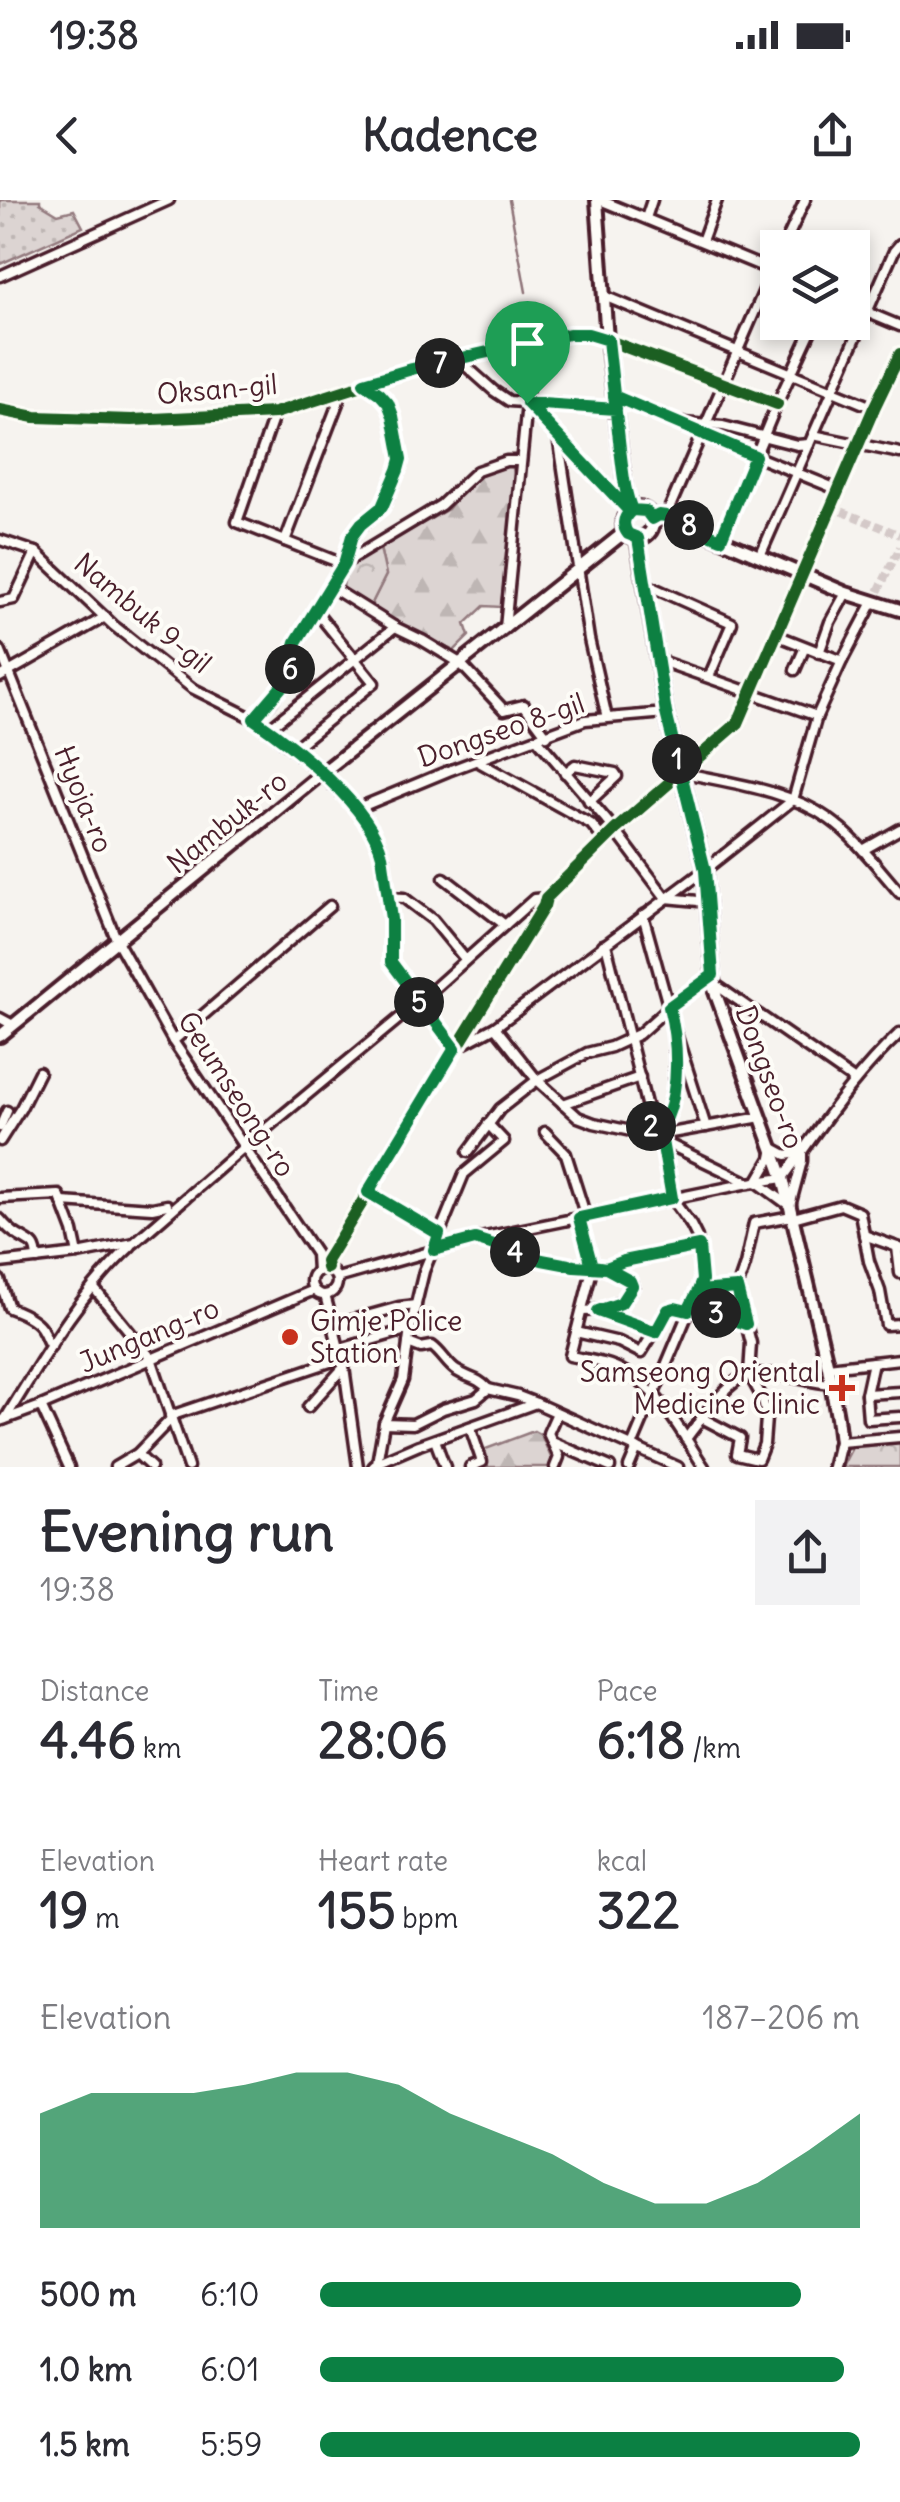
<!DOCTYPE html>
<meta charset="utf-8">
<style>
:root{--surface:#fff;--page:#f2f2f3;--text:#2b2b33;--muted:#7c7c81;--accent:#0b8043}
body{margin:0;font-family:Delius,sans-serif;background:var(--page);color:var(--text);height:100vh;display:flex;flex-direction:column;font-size:38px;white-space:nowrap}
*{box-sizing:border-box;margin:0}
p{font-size:32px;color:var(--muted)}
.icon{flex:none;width:55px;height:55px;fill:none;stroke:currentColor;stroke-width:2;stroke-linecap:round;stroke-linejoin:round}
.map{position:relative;height:1267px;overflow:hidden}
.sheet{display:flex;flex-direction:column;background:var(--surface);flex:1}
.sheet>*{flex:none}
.fabs{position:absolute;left:760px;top:30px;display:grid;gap:20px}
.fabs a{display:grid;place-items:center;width:110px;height:110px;border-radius:0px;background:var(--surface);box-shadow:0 5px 15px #0003;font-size:50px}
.pin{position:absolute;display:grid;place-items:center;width:85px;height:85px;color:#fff;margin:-102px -42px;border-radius:50% 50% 50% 0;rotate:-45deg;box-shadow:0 0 10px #0007}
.pin .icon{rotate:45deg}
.km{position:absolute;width:50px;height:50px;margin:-25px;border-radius:50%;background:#222;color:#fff;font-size:28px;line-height:50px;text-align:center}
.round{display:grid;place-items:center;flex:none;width:105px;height:105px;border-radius:0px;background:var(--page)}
.overview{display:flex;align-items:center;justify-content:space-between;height:170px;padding:0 40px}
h1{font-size:55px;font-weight:800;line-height:75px}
.metrics{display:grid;grid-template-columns:repeat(3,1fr);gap:15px;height:170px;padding:10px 40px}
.metrics div{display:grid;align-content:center}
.metrics b{font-size:50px;font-weight:800}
.metrics small{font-size:28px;font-weight:400}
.metrics p{font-size:28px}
.chart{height:280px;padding:20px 40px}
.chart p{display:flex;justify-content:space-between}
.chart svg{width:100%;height:180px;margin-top:10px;fill:var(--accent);opacity:.7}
ul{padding:0 40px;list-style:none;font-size:32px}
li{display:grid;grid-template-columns:160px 120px 1fr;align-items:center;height:75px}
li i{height:25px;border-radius:12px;background:var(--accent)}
.status{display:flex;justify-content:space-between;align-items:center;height:70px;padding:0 50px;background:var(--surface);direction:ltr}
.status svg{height:28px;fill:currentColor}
header{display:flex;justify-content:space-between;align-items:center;height:130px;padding:0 40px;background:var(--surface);font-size:45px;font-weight:800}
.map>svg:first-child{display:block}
.grass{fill:url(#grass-dots);stroke:#937a7e;stroke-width:2.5}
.forest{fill:url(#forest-firs);stroke:#937a7e;stroke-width:2.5}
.park{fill:url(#park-crowns);stroke:#937a7e;stroke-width:2.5}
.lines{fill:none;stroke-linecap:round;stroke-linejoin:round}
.stream{stroke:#8e7378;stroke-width:2.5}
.minor-tunnel{stroke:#d4c9c8;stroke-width:8;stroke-dasharray:8 4;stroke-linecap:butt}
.minor-casing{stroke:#4a1f2b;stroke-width:15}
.major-casing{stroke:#4a1f2b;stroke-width:18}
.minor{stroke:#fdfcf7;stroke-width:8}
.major{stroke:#fdfcf7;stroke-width:10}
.cycleway-casing{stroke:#fdfcf7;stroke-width:19}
.cycleway{stroke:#1b5e20;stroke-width:12}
.route-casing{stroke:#fff;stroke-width:20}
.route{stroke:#0b8043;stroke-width:12}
.poi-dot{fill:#c8321e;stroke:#fdfcf7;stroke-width:4}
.labels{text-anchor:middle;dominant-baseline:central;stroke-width:8;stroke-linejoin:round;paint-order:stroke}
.street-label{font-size:28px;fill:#4a1f2b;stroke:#fdfcf7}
.poi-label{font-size:28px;fill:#4a1f2b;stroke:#fdfcf7;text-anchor:start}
</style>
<div class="status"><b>19:38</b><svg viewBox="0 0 49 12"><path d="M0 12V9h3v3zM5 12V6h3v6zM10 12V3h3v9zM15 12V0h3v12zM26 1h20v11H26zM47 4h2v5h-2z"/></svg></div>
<header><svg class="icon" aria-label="back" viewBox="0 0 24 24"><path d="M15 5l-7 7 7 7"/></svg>Kadence<svg class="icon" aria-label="share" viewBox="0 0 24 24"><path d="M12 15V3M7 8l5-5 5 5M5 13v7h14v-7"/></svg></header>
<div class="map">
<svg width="900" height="1267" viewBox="0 0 900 1267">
<defs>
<pattern id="grass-dots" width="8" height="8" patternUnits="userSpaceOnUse" patternTransform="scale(2.5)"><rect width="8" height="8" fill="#dcd4d2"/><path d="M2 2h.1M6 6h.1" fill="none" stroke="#beb6b4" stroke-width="1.8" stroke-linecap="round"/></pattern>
<pattern id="forest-firs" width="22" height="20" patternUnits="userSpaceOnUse" patternTransform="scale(2.5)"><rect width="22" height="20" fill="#dcd4d2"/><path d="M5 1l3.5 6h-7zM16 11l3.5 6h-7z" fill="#beb6b4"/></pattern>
<pattern id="park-crowns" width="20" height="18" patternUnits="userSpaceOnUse" patternTransform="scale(2.5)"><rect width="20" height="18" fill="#dcd4d2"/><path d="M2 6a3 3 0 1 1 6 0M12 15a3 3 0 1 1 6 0" fill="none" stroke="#beb6b4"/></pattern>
</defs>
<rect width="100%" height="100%" fill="#f6f3ef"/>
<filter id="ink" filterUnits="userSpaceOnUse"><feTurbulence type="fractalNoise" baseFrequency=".01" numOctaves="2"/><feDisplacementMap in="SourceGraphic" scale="20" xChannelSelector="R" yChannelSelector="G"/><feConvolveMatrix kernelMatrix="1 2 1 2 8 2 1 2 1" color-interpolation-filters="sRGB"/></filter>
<g filter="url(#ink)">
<!-- grass -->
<path class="grass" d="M 0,0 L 40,0 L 40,3 L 58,14 L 74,10 L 83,27 L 0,64 Z"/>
<!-- forest -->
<g class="forest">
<path d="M 512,265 L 515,276 L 501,407 L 484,406 L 465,424 L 469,436 L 454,451 L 399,425 L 371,405 L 386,375 L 380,348 L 448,309 L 472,279 L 487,271 Z"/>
<path d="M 534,1231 L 541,1235 L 553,1262 L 551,1267 L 488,1267 L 483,1250 Z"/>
</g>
<!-- park -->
<g class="park">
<path d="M 380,348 L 386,375 L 371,405 L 343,388 C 344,365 362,358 380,348 Z"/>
<path d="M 900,1240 L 900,1267 L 842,1267 L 854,1244 Z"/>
</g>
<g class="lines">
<!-- stream -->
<path class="stream" d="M 509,0 L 526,92"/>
<!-- minor-tunnel -->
<g class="minor-tunnel">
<path d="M 831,307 L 900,335"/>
<path d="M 873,402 L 900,347"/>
</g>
<!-- minor casing -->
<g class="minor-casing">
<g id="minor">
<path d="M 600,0 L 778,73"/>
<path d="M 646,18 L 652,0"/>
<path d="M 702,41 L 717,0"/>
<path d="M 783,48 L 805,0"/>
<path d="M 0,76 L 169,0"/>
<path d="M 604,96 L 874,208"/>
<path d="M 852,106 L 900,126"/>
<path d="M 458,159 L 494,191 L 509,201 L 616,209"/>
<path d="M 614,196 L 701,234 L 839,290"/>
<path d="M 527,203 L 630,312"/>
<path d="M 0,210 L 35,217 L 132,220 L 275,213 L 412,169 L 569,134 L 589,134 L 607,140 L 777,204"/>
<path d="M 275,213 L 237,322 L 343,364 L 441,305 L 477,271 L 506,261 L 521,261"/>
<path d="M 682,223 L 723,226 L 797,245 L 809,244"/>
<path d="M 813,235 L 900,253"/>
<path d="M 558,236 L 589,439 L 607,518"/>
<path d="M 666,316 L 778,58"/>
<path d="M 721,339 L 777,204 L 815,122"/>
<path d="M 0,340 L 36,352 L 113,425 L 192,488 L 254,519 L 309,562 L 362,613 L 380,645 L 383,655 L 391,719 L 391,763 L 455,848"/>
<path d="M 285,341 L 343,190"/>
<path d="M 760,356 L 894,51 L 900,44"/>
<path d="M 645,384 L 732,423 L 709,477"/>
<path d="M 331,387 L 395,427 L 422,440 L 460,463 L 504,510 L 524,505 L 547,536"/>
<path d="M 0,402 L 14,399 L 36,352"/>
<path d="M 505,428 L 527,203 L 529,142"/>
<path d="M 776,435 L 842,461"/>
<path d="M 0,450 L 117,741 L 173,841 L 316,1054 L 317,1071"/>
<path d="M 819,453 L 830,422 L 846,393"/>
<path d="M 658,460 L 817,516"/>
<path d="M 795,470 L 805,447"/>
<path d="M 0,477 L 105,417"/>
<path d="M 254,519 L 272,501 L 284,484 L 296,442 L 343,364 L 356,330 L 382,307 L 386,301 L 398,270 L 401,259 L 393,216 L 388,203 L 380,194 L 365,183"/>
<path d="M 268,529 L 395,427"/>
<path d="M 537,539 L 615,630 L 666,698 L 709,702"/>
<path d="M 293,549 L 374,483 L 315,410"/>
<path d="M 477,561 L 591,624 L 604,640"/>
<path d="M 680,572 C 729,583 787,589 829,619 C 856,638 878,668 900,693"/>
<path d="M 565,573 L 575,565 L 615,573 L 617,576 L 589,602"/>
<path d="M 356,609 L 448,571 L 585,520 L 666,513"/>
<path d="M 863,650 L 900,629"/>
<path d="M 444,678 L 505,725"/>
<path d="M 387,697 L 404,698 L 433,720 L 465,759"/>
<path d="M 643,715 L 674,827 L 706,927"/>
<path d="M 603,745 L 607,748 L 654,936"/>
<path d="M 713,783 L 855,881"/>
<path d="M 0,818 L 13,825"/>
<path d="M 495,827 L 537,880 L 578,917 L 594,923 L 654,936 L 761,917"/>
<path d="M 173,841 L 330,706"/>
<path d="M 459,846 L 495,827 L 705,670 L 793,600 L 817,516 L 842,461 L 873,402"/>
<path d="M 563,904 L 640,877"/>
<path d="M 650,922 L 666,920 C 677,893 675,865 674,836"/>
<path d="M 0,927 L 7,911"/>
<path d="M 545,932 L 566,954 L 586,1017"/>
<path d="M 0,941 L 21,908 L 39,872"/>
<path d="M 662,941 L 749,983"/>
<path d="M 773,948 L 786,955 L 802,952 L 802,961 L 790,1006 L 757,982 L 771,958 Z"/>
<path d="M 468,952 L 500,909 L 537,880 L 587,853 L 611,847 L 639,834 L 669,807 L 713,775"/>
<path d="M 368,992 L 439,1034"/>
<path d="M 0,998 L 59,995 L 62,1002"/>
<path d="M 62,1002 L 152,1008 L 167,1005"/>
<path d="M 62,1002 L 73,1031 L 78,1054"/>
<path d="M 579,1018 L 593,1066 L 570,1156 C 588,1160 608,1162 623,1171 C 660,1189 682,1234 704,1267"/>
<path d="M 793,1018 L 841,1005 L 860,1013 L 869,1061 L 880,1091 L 886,1125 L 900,1124"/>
<path d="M 0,1019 C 5,1025 12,1032 19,1036 C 32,1044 36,1043 37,1059"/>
<path d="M 864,1035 L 900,1048"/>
<path d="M 480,1040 L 542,1060 L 574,1066 L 606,1068 L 624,1061 L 699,1046"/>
<path d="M 897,1047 L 900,1073"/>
<path d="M 0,1063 L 78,1054 L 134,1043 L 244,947 L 419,802 L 534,699 L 546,698"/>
<path d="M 327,1068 L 326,1061 L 331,1053 L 544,706 L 546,698 L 615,630 L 738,523 L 874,208 L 900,154"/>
<circle cx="324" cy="1082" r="13"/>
<path d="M 337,1078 L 475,1039 L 749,983 L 783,978 C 821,926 852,878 900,833"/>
<path d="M 0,1080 L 9,1108 C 20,1112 38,1120 43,1131 C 46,1136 47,1142 51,1146"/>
<path d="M 93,1087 L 151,1158 L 188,1267"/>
<path d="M 698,1091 L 705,1095 L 713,1112 L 746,1124"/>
<path d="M 703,1091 L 737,1088"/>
<path d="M 325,1095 L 344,1167 L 358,1267"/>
<path d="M 582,1111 C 604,1111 621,1106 633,1086 L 630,1081 L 606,1068"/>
<path d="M 599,1111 L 656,1132"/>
<path d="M 334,1125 L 399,1107 L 416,1105"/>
<path d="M 576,1132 L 619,1142 L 641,1153 L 668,1110 L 675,1108 L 689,1111"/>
<path d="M 408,1143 L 421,1148 L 432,1146 C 442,1153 448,1166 457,1171 C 470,1179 477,1177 488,1189"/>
<path d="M 340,1149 L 410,1129"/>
<path d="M 873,1162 L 866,1194 L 868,1219 L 900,1217"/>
<path d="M 828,1167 L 900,1159"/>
<path d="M 488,1189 L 518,1196 L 536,1203"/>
<path d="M 866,1194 L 900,1192"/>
<path d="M 41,1206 L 69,1267"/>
<path d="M 308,1207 L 344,1167"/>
<path d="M 170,1216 L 342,1158"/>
<path d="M 702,1218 L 740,1238 L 737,1254 L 758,1259 L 764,1244 L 766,1218 L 763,1199 L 749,1174 L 751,1143 L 737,1088 L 745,1065 L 754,1023 L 792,1016"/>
<path d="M 5,1219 C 42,1159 79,1094 131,1046"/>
<path d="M 0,1221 L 41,1206 L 314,1090"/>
<path d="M 384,1223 L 413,1224 L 443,1209 L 476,1199 L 488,1189"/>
<path d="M 470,1227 L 482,1262 L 470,1267"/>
<path d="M 686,1239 C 699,1222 730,1176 752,1174 C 779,1171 805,1182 831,1184"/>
<path d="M 435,1240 L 445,1267"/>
<path d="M 552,1242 L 610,1267"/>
<path d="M 840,1242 L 900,1237"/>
<path d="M 632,1246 L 702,1080 L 697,1037 L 691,1025 L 672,999 L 663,941"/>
<path d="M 137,1254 L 151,1267"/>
<path d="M 377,1263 L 384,1223 L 403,1180 L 410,1129 L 424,1071 L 464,974 L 504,941 L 488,924"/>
<path d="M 115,1267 L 137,1254 L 171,1219"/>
<path d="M 373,1267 L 377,1263 L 419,1245 L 536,1203 L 678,1267"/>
<path d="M 555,1267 L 559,1257 L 548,1233 L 557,1213"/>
<path d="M 629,1267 L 637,1248"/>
</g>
</g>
<!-- major casing -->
<g class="major-casing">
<g id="major">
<path d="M 597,0 L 607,140 L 626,296 L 633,310"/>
<circle cx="638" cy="323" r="15"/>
<path d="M 653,319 L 659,315 L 666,316 L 846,393 L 900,410"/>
<path d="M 637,338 L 666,513 L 705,670 L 714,789 L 783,978 L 828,1167 L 837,1217 L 840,1242 L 834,1267"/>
<path d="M 0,836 L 322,573 L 626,331"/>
</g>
</g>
<!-- minor -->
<use href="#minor" class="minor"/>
<!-- major -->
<use href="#major" class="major"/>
<!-- cycleway casing -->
<g class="cycleway-casing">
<g id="cycleway">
<path d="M 0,210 L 35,217 L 132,220 L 275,213 L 412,169 L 569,134 L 589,134 L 607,140 L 777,204"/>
<path d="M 327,1068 L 326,1061 L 331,1053 L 544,706 L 546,698 L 615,630 L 738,523 L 874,208 L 900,154"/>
</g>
</g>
<!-- cycleway -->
<use href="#cycleway" class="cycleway"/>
</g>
</g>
<g class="lines" filter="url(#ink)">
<!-- route casing -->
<g class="route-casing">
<path id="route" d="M 527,203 L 630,312 C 623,318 622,326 628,334 L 638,338 L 666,513 L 705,670 L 713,775 L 669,807 C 678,841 680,887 666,920 L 650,922 L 654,936 L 662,941 L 672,998 L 579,1018 L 592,1066 L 606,1068 L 624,1061 L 699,1046 L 702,1080 L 698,1091 L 704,1095 L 713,1112 L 746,1124 L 737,1088 L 698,1091 L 688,1111 L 675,1108 L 668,1110 L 656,1132 L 598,1111 L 621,1103 L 632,1086 L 630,1081 L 606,1068 L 574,1066 L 542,1060 L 475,1039 L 434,1050 L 439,1034 L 368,992 L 455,848 L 391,762 L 391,719 L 382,655 C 370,606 295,547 254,519 L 284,484 L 296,442 L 344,364 L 352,336 L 361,324 L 382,307 L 398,270 L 401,259 L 393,216 L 388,203 L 380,194 L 364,183 L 412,169 L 569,134 L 588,134 L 608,140 C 612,176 616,213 620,249 C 623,270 624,291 632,310 L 646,311 L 652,319 L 659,315 L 666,316 L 721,339 L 755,256 L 614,196 L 616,209 L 527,203"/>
</g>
<!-- route -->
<use href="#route" class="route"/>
</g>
<!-- markers -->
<g class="poi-dot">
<circle cx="290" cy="1137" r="10"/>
<path d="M837 1173h10v10h10v10h-10v10h-10v-10h-10v-10h10z"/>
</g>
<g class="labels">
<!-- street labels -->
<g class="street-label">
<text transform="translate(217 189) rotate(-5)">Oksan-gil</text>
<text transform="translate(143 413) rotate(40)">Nambuk 9-gil</text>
<text transform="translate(501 530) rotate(-19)">Dongseo 8-gil</text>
<text transform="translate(84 599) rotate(68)">Hyoja-ro</text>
<text transform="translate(227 622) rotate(-39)">Nambuk-ro</text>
<text transform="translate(770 877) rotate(70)">Dongseo-ro</text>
<text transform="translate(237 894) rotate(57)">Geumseong-ro</text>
<text transform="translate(149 1135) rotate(-23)">Jungang-ro</text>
</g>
<!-- poi labels -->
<g class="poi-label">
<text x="310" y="1121">Gimje Police<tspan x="310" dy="32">Station</tspan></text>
<text x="820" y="1172" text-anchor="end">Samseong Oriental<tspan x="820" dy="32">Medicine Clinic</tspan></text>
</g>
</g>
</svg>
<div class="fabs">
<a><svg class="icon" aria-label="layers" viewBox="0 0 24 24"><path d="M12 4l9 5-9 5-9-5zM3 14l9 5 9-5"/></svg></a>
</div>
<div class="pin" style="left:527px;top:203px;background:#1e9e55"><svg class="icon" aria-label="arrive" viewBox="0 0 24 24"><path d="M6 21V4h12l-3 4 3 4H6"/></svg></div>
<b class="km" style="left:677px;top:559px">1</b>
<b class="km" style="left:651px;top:926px">2</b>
<b class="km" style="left:716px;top:1113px">3</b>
<b class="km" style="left:515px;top:1052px">4</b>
<b class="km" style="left:419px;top:802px">5</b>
<b class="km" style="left:290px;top:469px">6</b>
<b class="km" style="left:440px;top:163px">7</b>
<b class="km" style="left:689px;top:325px">8</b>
</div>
<section class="sheet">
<div class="overview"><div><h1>Evening run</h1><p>19:38</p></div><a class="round"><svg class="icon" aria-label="share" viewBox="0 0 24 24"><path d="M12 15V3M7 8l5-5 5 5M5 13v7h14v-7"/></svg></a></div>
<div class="metrics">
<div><p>Distance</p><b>4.46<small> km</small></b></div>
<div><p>Time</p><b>28:06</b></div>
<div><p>Pace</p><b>6:18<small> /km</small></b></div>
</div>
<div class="metrics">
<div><p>Elevation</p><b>19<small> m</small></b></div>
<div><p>Heart rate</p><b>155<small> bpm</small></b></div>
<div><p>kcal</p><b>322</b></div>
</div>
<div class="chart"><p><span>Elevation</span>187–206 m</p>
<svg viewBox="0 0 160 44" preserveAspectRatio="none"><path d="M0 44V16L10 11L20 11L30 11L40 9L50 6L60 6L70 9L80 16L90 21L100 26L110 33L120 38L130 38L140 33L150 25L160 16V44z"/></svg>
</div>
<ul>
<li><b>500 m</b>6:10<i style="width:89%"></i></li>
<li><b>1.0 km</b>6:01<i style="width:97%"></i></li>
<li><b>1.5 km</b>5:59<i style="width:100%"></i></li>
</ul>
</section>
